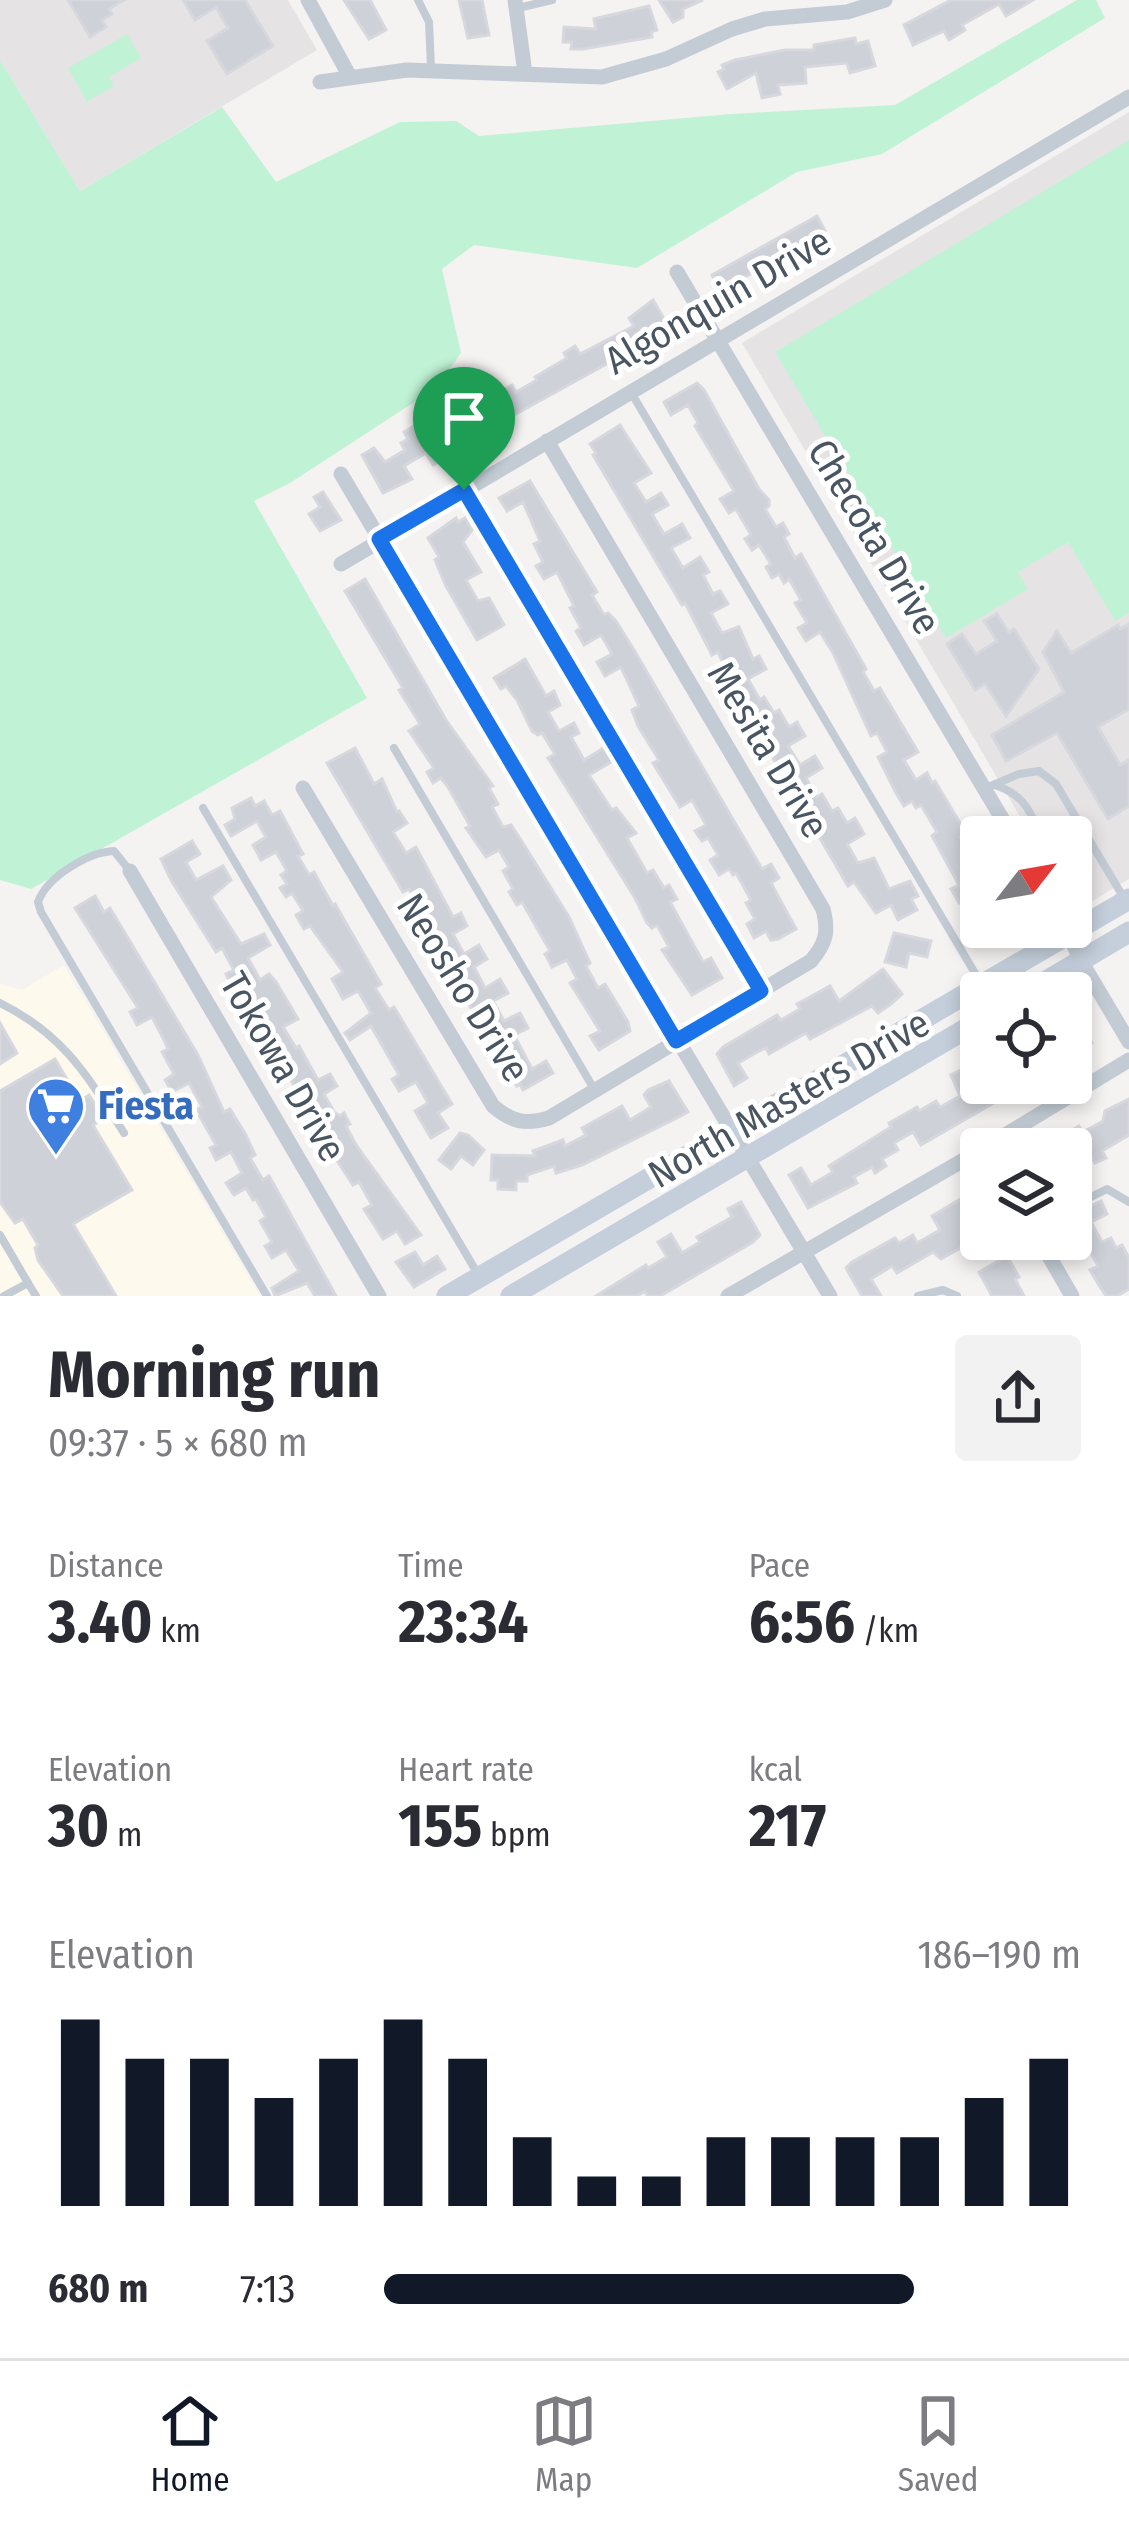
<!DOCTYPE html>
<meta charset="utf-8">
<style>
:root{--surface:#fff;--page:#f2f2f3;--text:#2b2b33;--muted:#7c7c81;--line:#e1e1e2;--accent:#111827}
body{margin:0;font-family:"Fira Sans Condensed",sans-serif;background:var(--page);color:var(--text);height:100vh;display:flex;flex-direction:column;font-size:45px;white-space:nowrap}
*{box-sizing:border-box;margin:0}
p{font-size:39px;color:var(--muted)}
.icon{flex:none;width:66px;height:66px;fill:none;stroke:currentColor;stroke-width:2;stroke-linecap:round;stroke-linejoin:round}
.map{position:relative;height:1296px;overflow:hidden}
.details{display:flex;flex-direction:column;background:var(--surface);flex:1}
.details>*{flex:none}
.needle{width:78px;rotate:59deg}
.buttons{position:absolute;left:960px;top:816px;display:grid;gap:24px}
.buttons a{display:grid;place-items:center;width:132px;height:132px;border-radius:12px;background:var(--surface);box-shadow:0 6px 18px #0003;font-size:60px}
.pin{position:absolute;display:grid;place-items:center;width:102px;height:102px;color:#fff;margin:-123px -51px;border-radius:50% 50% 50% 0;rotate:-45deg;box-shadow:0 0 12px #0007}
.pin .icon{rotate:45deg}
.round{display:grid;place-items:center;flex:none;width:126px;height:126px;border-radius:12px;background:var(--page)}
.headline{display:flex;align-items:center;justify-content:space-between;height:204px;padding:0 48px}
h1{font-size:66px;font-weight:700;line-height:90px}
.stats{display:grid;grid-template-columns:repeat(3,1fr);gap:18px;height:204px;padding:12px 48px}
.stats div{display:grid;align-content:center}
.stats b{font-size:60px;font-weight:700}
.stats small{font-size:33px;font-weight:400}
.stats p{font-size:33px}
.chart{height:336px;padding:24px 48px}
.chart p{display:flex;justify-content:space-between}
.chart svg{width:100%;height:216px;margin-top:12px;stroke:var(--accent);stroke-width:6}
ul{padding:0 48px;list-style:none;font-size:39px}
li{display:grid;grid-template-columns:192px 144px 1fr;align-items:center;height:90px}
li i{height:30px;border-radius:15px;background:var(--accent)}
.menu{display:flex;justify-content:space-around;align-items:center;height:168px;border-top:3px solid var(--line);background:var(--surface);font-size:33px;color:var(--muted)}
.menu a{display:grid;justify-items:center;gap:6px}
.menu .current{color:var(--accent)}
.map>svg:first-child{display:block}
.commercial{fill:#fef9ed}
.education{fill:#e6e3e4}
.green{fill:#c0f3d5}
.building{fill:#ced1d7;stroke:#d6d8de;stroke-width:3}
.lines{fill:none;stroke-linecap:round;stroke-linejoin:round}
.service{stroke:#c3ccd4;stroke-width:8}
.minor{stroke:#c3ccd4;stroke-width:15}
.secondary{stroke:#c4cfdb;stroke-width:21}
.route-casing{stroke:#fff;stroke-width:24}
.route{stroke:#1a73e8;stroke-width:15}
.labels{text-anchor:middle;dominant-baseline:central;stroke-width:10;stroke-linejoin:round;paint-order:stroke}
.street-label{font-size:39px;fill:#495561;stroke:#fff}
.shop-label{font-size:39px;font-weight:bold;fill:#366cbe;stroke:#fff;text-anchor:start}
</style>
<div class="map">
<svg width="1129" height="1296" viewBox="0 0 1129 1296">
<rect width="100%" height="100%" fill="#f5f2f2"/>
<!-- commercial -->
<path class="commercial" d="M 64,965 L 260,1296 L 0,1296 L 0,984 L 22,990 Z"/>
<!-- education -->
<g class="education">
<path d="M 0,0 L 288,0 L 317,50 L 80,191 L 0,60 Z"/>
<path d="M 1129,112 L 1129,879 L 1076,911 L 1071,903 L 1071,837 L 1032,837 L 742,343 Z"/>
</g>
<!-- green -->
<g class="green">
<path d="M 1077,0 L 1096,0 L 1105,18 L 882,154 L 797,172 L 637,268 L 474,245 L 442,269 L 461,353 L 436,388 L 290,483 L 254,501 L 367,698 L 31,889 L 0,880 L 0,60 L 80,191 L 222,107 L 276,182 L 400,122 L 456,121 L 479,136 L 731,114 L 895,105 Z"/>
<path d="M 127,34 L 141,58 L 109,77 L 114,86 L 87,102 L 68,68 Z"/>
<path d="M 1129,140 L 1129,613 L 1115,621 L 1068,542 L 1018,572 L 1028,589 L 946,638 L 775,352 Z"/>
</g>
<!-- building -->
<g class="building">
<path d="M 68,0 L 124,0 L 109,9 L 112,14 L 102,20 L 106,27 L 90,37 Z"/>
<path d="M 183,0 L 245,0 L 273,46 L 227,74 L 207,41 L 228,28 L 216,7 L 195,20 Z"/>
<path d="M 344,0 L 370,0 L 386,30 L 369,39 Z"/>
<path d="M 459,0 L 482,0 L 489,35 L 468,38 Z"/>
<path d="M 659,0 L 703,0 L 683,9 L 683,17 L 673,22 Z"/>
<path d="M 951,0 L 1033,0 L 1006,16 L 999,4 L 962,25 L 965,30 L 949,40 L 944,31 L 913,45 L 904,25 Z"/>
<path d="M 649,6 L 657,30 L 651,32 L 652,37 L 583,49 L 571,49 L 572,42 L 563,42 L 564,27 L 596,29 L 594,19 Z"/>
<path d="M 855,38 L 856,44 L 868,41 L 875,66 L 850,73 L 847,63 L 805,67 L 806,83 L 778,85 L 780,94 L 762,98 L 756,73 L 727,89 L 718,72 L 724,69 L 722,65 L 735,60 L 785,50 L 814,50 L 814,45 Z"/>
<path d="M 817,216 L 825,231 L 721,291 L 712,275 Z"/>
<path d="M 653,300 L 669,327 L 659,335 L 476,436 L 484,449 L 473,455 L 468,447 L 433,465 L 426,453 L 404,466 L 412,479 L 383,493 L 362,455 L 374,448 L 385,462 L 405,450 L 401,443 L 408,439 L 404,432 L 417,424 L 421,431 L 446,421 L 449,427 L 466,417 L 467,420 L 506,400 L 501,392 L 512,385 L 516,392 L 537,380 L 535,377 L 567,358 L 564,353 L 575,346 L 580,354 L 634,326 L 629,318 Z"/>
<path d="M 697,383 L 704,390 L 759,489 L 769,500 L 769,506 L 765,509 L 776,527 L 783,523 L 789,534 L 784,537 L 795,558 L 801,554 L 866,669 L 863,672 L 874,691 L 880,688 L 918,752 L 904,760 L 916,780 L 927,773 L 932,783 L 935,781 L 966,833 L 960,837 L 971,855 L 978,851 L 981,857 L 981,890 L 959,903 L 951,889 L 959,885 L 932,836 L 937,832 L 921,805 L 916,808 L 912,801 L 904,806 L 896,793 L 878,757 L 887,752 L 877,733 L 871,736 L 833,653 L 820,632 L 806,641 L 798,628 L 807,623 L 795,603 L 801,600 L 789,579 L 784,583 L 779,574 L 772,578 L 766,567 L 771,564 L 759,545 L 752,550 L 745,539 L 751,535 L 736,509 L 729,513 L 720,499 L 734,491 L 695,426 L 698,423 L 688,405 L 671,415 L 664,402 Z"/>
<path d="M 620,425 L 651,473 L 634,483 L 646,502 L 661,493 L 668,505 L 652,514 L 664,534 L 682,524 L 690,538 L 671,548 L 683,568 L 700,557 L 709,572 L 703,575 L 713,594 L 720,591 L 728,604 L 711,613 L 722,633 L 739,627 L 753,659 L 759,656 L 766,669 L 748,679 L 760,700 L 764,697 L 774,713 L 779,710 L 789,727 L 797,722 L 805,736 L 788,746 L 800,765 L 815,756 L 822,768 L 806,778 L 817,797 L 822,794 L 832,811 L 838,808 L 847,823 L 855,818 L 864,834 L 847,844 L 858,863 L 874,858 L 889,889 L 910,881 L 918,896 L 911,899 L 917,910 L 898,920 L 891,905 L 876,913 L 854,882 L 848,886 L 740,702 L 718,652 L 712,655 L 685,603 L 682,605 L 593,455 L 596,453 L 590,444 Z"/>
<path d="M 530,481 L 597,592 L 592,595 L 604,615 L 608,613 L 616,621 L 634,650 L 762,869 L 771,864 L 779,878 L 771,883 L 796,929 L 778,939 L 771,940 L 766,931 L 754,938 L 747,924 L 755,919 L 746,903 L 751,900 L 736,873 L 733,875 L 729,869 L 719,875 L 710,860 L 718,855 L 708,838 L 702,841 L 695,831 L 706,825 L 692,800 L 680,807 L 653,763 L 659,760 L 638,726 L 632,710 L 639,706 L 621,667 L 605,676 L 597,662 L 612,654 L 601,635 L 584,645 L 576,631 L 581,628 L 570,608 L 574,606 L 557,572 L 544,579 L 536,566 L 543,562 L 534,544 L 540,541 L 523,502 L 507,511 L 499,498 Z"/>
<path d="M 323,492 L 341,520 L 320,531 L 309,514 L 320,507 L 314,497 Z"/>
<path d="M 456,518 L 458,522 L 465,518 L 472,530 L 463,542 L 481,572 L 466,580 L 478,601 L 489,598 L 504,625 L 477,640 L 446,586 L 435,560 L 439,557 L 428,538 Z"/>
<path d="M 365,579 L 446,720 L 493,786 L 489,788 L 498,804 L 492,807 L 503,827 L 511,825 L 521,840 L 569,917 L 590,963 L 586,966 L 598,988 L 605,984 L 628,1022 L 630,1031 L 599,1050 L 590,1036 L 600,1031 L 570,983 L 577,979 L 567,960 L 552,967 L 545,954 L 550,951 L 522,902 L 517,905 L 509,892 L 513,889 L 503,871 L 509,867 L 499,850 L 486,857 L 466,828 L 470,826 L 448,787 L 441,778 L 433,783 L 427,772 L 434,768 L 409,731 L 420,724 L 399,690 L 403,688 L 345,591 Z"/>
<path d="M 997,614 L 1009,633 L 1014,629 L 1039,669 L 1006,716 L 985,684 L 975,690 L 947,644 L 962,634 L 976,654 L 997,641 L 984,621 Z"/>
<path d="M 1129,624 L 1129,709 L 1098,727 L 1120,765 L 1129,760 L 1129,806 L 1108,819 L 1057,733 L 1006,761 L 992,735 L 1064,692 L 1043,652 L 1057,631 L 1071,653 L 1118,625 L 1120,629 Z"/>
<path d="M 525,659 L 546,696 L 554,691 L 560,705 L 548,712 L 559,731 L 574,723 L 579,733 L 571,737 L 584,760 L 605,747 L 613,761 L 589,775 L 612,810 L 616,808 L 636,833 L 627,838 L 647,873 L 653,870 L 664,888 L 669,885 L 677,899 L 670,902 L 703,962 L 711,958 L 722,978 L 692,995 L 662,950 L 669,947 L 657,925 L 652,928 L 647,923 L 635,898 L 548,758 L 555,754 L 542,733 L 538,735 L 532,731 L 517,700 L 506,686 L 501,689 L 494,678 Z"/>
<path d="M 355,748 L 374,784 L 382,779 L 397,812 L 399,811 L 407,823 L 393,832 L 406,853 L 416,847 L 453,917 L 461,913 L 467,926 L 453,934 L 464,954 L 479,945 L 487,959 L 474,967 L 485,988 L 500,979 L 508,993 L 493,1001 L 504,1021 L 520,1013 L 528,1028 L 514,1035 L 532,1069 L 546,1061 L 553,1073 L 523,1090 L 520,1084 L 517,1086 L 415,913 L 421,910 L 409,889 L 403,892 L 327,763 Z"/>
<path d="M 251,798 L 255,806 L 264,801 L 272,815 L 280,811 L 303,854 L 298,856 L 309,875 L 314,872 L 333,906 L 335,904 L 381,984 L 375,988 L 389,1010 L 394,1007 L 452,1104 L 438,1113 L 448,1128 L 431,1138 L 415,1111 L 428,1103 L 416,1082 L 399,1091 L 392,1079 L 399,1075 L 371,1026 L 350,1040 L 345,1033 L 371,1013 L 358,991 L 343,999 L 332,979 L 343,972 L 310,926 L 304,929 L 296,915 L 303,911 L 292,893 L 286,897 L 280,888 L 287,884 L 281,875 L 287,871 L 276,852 L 261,860 L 253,845 L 266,837 L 257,821 L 231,836 L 225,825 L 235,819 L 232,808 Z"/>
<path d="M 192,841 L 200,854 L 186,862 L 196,880 L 223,866 L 231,880 L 211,897 L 241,944 L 264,934 L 270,945 L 248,958 L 260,980 L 269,974 L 276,982 L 298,1019 L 283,1027 L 296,1048 L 299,1046 L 318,1080 L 330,1074 L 337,1086 L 324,1094 L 334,1112 L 340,1116 L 344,1113 L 350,1124 L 346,1126 L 356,1145 L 421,1235 L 405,1244 L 397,1231 L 383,1239 L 364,1209 L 372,1205 L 359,1182 L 353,1185 L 332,1153 L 274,1050 L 271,1051 L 262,1035 L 265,1033 L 248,1001 L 241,1005 L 226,974 L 234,970 L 222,948 L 216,952 L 171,880 L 161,859 Z"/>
<path d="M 95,896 L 104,912 L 110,908 L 198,1055 L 224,1112 L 230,1109 L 246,1135 L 255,1155 L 250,1158 L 263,1180 L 269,1176 L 336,1296 L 315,1296 L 307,1283 L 275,1296 L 272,1288 L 299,1271 L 286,1250 L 272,1258 L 265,1246 L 272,1242 L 260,1221 L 266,1217 L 256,1199 L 253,1200 L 246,1188 L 234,1195 L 226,1183 L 242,1173 L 231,1152 L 216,1160 L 210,1148 L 216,1145 L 196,1110 L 202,1107 L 189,1083 L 172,1092 L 165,1080 L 174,1074 L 162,1052 L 168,1049 L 163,1038 L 152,1017 L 137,1025 L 130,1012 L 138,1008 L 75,908 Z"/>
<path d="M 894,933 L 931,941 L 927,957 L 909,953 L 906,967 L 885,962 Z"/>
<path d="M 883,969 L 902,994 L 891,1004 L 878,1013 L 872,1006 L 810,1039 L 806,1033 L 769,1054 L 766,1048 L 761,1050 L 738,1063 L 747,1078 L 734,1086 L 717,1054 L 723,1047 L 777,1015 L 781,1020 L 800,1009 L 797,1004 L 830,986 L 839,1001 Z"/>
<path d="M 1071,1006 L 1092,1043 L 1081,1049 L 1077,1043 L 1071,1046 Z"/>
<path d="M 0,1023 L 17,1053 L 0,1064 Z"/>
<path d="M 55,1059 L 80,1101 L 89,1095 L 105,1118 L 93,1125 L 132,1190 L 73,1224 L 116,1296 L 63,1296 L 38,1260 L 35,1248 L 38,1245 L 23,1219 L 15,1223 L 0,1202 L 0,1091 Z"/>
<path d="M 961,1070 L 971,1084 L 1019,1083 L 994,1097 L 997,1101 L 921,1145 L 913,1132 L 894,1143 L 898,1150 L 882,1159 L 886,1166 L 875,1173 L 872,1167 L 854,1177 L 857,1183 L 808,1208 L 789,1175 L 801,1168 L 811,1185 L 833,1172 L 829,1166 L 891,1127 L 889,1123 L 917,1107 L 919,1111 L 936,1101 L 940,1107 L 960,1096 L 951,1075 Z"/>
<path d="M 669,1081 L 688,1112 L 677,1118 L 582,1165 L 556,1173 L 554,1166 L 527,1175 L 527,1181 L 516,1181 L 516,1190 L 498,1189 L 498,1180 L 491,1180 L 492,1155 L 535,1156 L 533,1151 L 563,1140 L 565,1146 L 586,1135 L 582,1128 L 622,1106 L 630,1120 L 651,1107 L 644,1095 L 648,1090 Z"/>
<path d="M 1129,1099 L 1129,1135 L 1102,1151 L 1106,1158 L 1095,1163 L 1091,1156 L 1083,1161 L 1077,1149 L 1040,1149 L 1079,1126 L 1083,1132 L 1103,1121 L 1105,1111 Z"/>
<path d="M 460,1133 L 468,1135 L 484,1150 L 473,1165 L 461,1156 L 451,1169 L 439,1160 Z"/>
<path d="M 981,1187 L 981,1228 L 962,1239 L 966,1245 L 941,1259 L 933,1252 L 897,1273 L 892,1266 L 871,1279 L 881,1296 L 862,1296 L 846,1268 L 852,1262 L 895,1238 L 899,1243 L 913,1235 L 917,1243 L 940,1230 L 932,1216 Z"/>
<path d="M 1101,1201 L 1107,1214 L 1091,1222 L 1102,1242 L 1111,1238 L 1116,1248 L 1122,1245 L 1129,1258 L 1129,1289 L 1117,1296 L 1106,1296 L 1097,1282 L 1090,1270 L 1098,1266 L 1086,1244 L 1081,1246 L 1071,1229 L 1071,1216 Z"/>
<path d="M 741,1202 L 760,1235 L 753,1242 L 660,1296 L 648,1296 L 645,1291 L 637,1296 L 596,1296 L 646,1265 L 648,1268 L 667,1257 L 658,1242 L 671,1234 L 682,1253 L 700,1242 L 697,1237 L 732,1217 L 728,1209 Z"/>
<path d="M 415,1252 L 423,1265 L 437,1256 L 445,1269 L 414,1287 L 396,1262 Z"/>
<path d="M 1007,1256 L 1019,1277 L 1015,1279 L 1024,1296 L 992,1296 L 979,1272 Z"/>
</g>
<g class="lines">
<!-- service -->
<g class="service">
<path d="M 418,0 L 429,22 L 431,68"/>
<path d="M 518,8 L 552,0"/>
<path d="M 632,394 L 979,980"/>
<path d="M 465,491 L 759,989"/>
<path d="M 394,748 L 594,1089"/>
<path d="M 995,785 C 1021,794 1029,807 1039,832 L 1037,837"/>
<path d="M 986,788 L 1019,774 L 1039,771 L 1056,784 L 1125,900"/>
<path d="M 203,808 L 479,1276"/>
<path d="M 130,871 L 114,851 C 88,852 47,877 38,902 L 41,912 L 267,1296"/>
<path d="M 0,1003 C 63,1034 87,1075 124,1133"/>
<path d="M 1071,1207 L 1107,1189 L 1129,1202"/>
<path d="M 0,1235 L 28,1283"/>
<path d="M 4,1296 L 28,1283 L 36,1296"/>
<path d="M 918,1296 L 943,1290 L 957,1296"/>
</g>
<!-- minor -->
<g class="minor">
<path d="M 308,0 L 350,77"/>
<path d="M 515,0 L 525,73"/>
<path d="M 320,82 L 407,70 L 602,77 L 666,59 L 732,29 L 765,19 L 847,12 L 885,0"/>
<path d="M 677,272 L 1013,837"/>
<path d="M 341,474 L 830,1296"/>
<path d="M 341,564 L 1129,97"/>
<path d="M 303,788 L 493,1106 C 512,1122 525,1125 549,1118 L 811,961 C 826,943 829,932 823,909 L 547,441"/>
<path d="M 130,871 L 379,1296"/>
<path d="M 1067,930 L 1081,961 L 1129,1042"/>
<path d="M 982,1149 L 1129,1060"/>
<path d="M 1039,1239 L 1072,1296"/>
<path d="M 728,1296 L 981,1150"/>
</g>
<!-- secondary -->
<g class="secondary">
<path d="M 1026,993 L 1129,932"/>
<path d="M 447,1296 L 1129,899"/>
<path d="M 511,1296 L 981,1020"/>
</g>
</g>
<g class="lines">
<!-- route casing -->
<g class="route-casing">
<path id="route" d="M 464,490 L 761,991 L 676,1041 L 379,539 Z"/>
</g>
<!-- route -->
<use href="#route" class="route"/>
</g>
<!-- icons -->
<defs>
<g id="supermarket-pin" transform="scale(3)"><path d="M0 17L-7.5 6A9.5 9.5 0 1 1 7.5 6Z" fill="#3f7fe0" stroke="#fff"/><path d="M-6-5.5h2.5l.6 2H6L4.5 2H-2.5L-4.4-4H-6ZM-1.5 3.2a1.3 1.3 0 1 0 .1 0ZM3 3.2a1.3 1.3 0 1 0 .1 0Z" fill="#fff"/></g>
</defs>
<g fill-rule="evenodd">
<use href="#supermarket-pin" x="56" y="1106"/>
</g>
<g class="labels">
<!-- street labels -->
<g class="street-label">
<text transform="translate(718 301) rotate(-30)">Algonquin Drive</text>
<text transform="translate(874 537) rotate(59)">Checota Drive</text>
<text transform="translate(768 750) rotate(59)">Mesita Drive</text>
<text transform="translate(463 988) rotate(58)">Neosho Drive</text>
<text transform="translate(283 1067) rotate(60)">Tokowa Drive</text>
<text transform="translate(789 1099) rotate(-30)">North Masters Drive</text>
</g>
<!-- shop labels -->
<g class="shop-label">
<text x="98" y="1106">Fiesta</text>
</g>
</g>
</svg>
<div class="buttons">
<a><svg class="needle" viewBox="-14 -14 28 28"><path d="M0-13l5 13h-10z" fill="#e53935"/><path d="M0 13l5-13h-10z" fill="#7c7c81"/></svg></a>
<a><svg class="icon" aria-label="locate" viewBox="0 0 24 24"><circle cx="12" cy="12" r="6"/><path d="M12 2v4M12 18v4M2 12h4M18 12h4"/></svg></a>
<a><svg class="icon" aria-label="layers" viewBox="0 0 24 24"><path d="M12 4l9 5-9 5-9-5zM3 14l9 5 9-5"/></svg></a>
</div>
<div class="pin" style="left:464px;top:490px;background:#1e9e55"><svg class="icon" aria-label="arrive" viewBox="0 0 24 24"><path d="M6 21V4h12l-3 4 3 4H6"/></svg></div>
</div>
<section class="details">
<div class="headline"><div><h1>Morning run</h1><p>09:37 · 5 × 680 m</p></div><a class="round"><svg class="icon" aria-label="share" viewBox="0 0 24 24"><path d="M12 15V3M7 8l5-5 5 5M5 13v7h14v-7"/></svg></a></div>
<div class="stats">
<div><p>Distance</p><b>3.40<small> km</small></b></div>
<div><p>Time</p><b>23:34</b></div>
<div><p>Pace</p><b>6:56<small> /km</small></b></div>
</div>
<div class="stats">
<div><p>Elevation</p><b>30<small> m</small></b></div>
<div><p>Heart rate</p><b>155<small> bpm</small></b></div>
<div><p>kcal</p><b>217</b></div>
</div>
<div class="chart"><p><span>Elevation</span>186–190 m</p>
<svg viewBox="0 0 160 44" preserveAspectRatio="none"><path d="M5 44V6M15 44V14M25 44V14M35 44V22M45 44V14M55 44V6M65 44V14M75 44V30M85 44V38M95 44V38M105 44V30M115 44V30M125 44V30M135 44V30M145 44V22M155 44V14"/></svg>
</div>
<ul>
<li><b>680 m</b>7:13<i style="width:76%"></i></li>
</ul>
</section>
<nav class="menu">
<a class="current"><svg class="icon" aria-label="home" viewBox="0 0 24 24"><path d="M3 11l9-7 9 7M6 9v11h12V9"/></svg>Home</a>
<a><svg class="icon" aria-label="map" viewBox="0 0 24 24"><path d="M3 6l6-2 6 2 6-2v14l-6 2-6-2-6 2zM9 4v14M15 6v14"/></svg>Map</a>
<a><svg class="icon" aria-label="saved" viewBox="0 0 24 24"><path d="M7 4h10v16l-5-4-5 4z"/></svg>Saved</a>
</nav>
